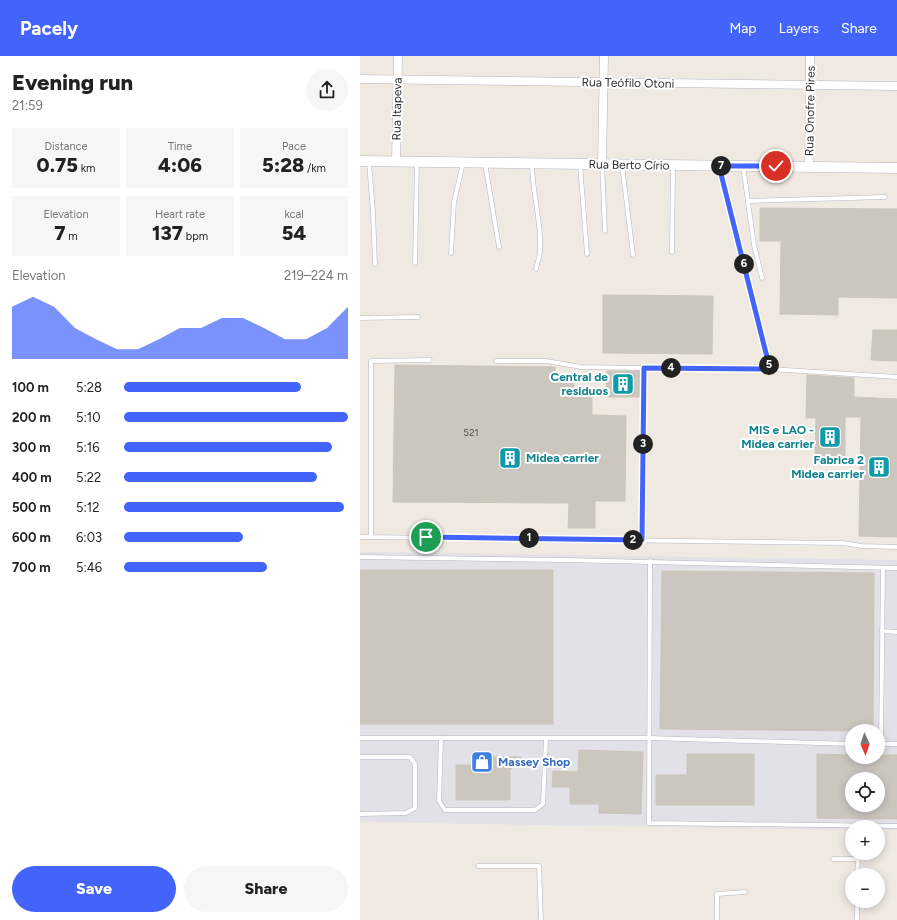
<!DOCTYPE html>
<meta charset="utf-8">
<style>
:root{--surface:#fff;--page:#f6f6f6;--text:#222;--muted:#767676;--accent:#4264fb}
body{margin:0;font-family:Figtree,sans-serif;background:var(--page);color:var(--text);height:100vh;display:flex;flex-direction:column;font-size:15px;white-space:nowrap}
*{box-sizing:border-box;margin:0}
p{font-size:13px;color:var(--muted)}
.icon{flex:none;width:22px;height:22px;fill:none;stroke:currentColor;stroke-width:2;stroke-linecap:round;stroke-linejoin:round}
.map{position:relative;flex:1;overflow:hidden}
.drawer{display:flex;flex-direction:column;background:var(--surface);width:360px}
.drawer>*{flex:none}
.needle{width:26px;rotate:177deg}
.buttons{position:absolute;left:485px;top:668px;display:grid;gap:8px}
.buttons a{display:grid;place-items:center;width:40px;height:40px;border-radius:50%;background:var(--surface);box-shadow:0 2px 10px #0003;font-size:20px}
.pin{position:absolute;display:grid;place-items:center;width:34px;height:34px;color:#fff;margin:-17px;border:2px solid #fff;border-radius:50%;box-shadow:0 1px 4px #0007}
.km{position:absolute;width:20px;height:20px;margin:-10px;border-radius:50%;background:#222;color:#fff;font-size:11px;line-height:20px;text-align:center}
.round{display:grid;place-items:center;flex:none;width:42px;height:42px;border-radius:21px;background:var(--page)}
.summary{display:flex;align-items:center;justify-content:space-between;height:68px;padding:0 12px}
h1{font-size:22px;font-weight:800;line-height:30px}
.stats{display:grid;grid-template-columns:repeat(3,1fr);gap:6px;height:68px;padding:4px 12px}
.stats div{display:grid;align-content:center;border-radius:0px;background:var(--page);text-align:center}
.stats b{font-size:20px;font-weight:800}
.stats small{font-size:11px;font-weight:400}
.stats p{font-size:11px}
.chart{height:112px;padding:8px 12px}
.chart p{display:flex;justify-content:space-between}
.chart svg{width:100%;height:72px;margin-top:4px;fill:var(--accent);opacity:.7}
.cta{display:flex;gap:8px;margin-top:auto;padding:8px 12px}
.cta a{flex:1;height:46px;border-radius:24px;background:var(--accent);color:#fff;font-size:16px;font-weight:800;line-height:46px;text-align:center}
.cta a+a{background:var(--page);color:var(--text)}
ul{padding:0 12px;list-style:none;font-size:13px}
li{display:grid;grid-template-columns:64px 48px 1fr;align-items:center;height:30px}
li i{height:10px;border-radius:5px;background:var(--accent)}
header{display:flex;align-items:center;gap:24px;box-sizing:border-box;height:56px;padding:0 20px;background:var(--accent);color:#fff}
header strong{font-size:19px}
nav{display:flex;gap:22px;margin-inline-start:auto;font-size:14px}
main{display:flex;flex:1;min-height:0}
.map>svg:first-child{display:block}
.industrial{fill:#e3e1e8;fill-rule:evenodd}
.building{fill:#cbc7bf;stroke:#cbc5ba;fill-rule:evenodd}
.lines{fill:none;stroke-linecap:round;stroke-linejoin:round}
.service-casing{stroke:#b4b7c1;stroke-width:5}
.minor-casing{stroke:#b4b7c1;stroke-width:9}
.tertiary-casing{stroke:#b4b7c1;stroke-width:11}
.service{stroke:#fff;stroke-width:4}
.minor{stroke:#fff;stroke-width:8}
.tertiary{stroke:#fff;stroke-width:10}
.route-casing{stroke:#fff;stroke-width:8}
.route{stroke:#4264fb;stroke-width:5}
.labels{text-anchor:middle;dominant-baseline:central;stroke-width:4;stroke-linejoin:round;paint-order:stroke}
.number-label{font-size:10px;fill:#555452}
.street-label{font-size:12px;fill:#2e2e2e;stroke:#fff}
.culture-label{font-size:12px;font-weight:bold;fill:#0d838f;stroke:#fff;text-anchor:end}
.shop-label{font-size:12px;font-weight:bold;fill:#366cbe;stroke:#fff;text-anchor:start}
</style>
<header>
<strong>Pacely</strong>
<nav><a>Map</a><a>Layers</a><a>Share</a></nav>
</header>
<main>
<section class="drawer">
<div class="summary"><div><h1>Evening run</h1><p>21:59</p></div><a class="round"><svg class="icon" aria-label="share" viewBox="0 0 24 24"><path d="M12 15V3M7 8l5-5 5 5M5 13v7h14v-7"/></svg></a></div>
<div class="stats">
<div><p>Distance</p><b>0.75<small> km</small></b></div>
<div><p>Time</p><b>4:06</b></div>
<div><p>Pace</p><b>5:28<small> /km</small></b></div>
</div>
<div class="stats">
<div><p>Elevation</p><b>7<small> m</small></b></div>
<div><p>Heart rate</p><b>137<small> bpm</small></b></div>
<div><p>kcal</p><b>54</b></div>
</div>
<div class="chart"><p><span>Elevation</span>219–224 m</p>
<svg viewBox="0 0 160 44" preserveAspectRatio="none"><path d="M0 44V12L10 6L20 12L30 25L40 32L50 38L60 38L70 32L80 25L90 25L100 19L110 19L120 25L130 32L140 32L150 25L160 12V44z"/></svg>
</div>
<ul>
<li><b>100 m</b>5:28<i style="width:79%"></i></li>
<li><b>200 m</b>5:10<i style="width:100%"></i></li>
<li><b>300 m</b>5:16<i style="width:93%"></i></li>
<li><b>400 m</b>5:22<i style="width:86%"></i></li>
<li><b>500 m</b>5:12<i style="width:98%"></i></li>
<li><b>600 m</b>6:03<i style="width:53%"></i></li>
<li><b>700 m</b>5:46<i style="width:64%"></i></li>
</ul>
<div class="cta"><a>Save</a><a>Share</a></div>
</section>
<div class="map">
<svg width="537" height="864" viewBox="0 0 537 864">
<rect width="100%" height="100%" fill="#efe9e1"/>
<!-- industrial -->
<path class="industrial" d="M 0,496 L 537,504 L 537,774 L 518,774 L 518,771 L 492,771 L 492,774 L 0,766 ZM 492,675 L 518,675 L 518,701 L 492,701 ZM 492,723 L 518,723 L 518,749 L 492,749 Z"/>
<!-- building -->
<g class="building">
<path d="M 400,152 L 537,153 L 537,242 L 478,241 L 478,259 L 420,258 L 421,185 L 400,185 Z"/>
<path d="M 243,239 L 353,240 L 352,298 L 243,297 Z"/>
<path d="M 513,274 L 537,274 L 537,305 L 511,304 Z"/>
<path d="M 35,309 L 195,311 L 195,327 L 214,327 L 213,341 L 232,341 L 232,359 L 266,360 L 265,445 L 235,445 L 235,472 L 208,472 L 209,447 L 33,446 Z"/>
<path d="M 247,315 L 280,315 L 280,341 L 246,341 Z"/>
<path d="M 447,319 L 494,322 L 494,341 L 537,343 L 537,481 L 499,480 L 501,361 L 485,361 L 485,401 L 455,401 L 456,362 L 446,362 Z"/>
<rect x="0" y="514" width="193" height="154"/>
<path d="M 302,515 L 514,517 L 513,675 L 300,673 Z"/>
<path d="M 219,694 L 283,696 L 281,758 L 239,757 L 239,748 L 210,748 L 210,731 L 192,731 L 193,715 L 218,716 Z"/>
<path d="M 327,698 L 394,698 L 394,749 L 296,749 L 296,719 L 327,719 Z"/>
<path d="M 457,698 L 492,699 L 492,701 L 518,701 L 518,699 L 537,699 L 537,763 L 457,762 ZM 492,723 L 518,723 L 518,749 L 492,749 Z"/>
<path d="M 117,700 L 161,701 L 161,708 L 150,713 L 150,744 L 96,744 L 96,709 L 117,709 Z"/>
</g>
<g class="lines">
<!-- service casing -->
<g class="service-casing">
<g id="service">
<path d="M 9,106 L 13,156 L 15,208"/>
<path d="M 125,107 L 139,191"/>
<path d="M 172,108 C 172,137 182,166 180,195 C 180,201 177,207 176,213"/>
<path d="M 220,108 L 227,198"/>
<path d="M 242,108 L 245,175"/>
<path d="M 262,109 L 273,199"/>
<path d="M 359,110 L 410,313"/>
<path d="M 383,110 L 394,189 L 402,222"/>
<path d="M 388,145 L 525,141"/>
<path d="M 312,196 L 313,110"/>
<path d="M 91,197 L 94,146 L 103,107"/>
<path d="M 55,207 L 57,106"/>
<path d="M 0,262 L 58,261"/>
<path d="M 136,305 L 186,305 L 221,311 L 284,312"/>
<path d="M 11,480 L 11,305 L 70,304"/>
<path d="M 0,481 L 483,487 L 502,490 L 537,491"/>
<path d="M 282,484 L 284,312 L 410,313 L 537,321"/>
<path d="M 0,501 L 206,504 L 537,512"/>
<path d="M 290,505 L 289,767 L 537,770"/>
<path d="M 522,575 L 537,576"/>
<path d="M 0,682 L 289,682 L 492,688"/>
<path d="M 81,682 L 79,745 L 85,754 L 175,754 L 183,748 L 186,683"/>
<path d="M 518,688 L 537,688"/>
<path d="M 521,688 L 523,512"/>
<path d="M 0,701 L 50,701 L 55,708 L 55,752 L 46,757 L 0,758"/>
<path d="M 473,803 L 498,803 L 497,819"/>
<path d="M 118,810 L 179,810 L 181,864"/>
<path d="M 357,864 L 357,838 L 385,836"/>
<path d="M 497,864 L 497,845"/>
</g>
</g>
<!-- minor casing -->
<g class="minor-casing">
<g id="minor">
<path d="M 0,23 L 537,30"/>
<path d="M 36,106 L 38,0"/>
<path d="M 242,108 L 244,0"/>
<path d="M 449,111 L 450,0"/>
</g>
</g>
<!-- tertiary casing -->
<g class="tertiary-casing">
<path id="tertiary" d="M 0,105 L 537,112"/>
</g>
<!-- service -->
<use href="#service" class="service"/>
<!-- minor -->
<use href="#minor" class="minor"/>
<!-- tertiary -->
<use href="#tertiary" class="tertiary"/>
</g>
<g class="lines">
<!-- route casing -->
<g class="route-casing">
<path id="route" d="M 66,481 L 282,484 L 284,312 L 410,313 L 359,110 L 416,110"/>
</g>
<!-- route -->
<use href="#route" class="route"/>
</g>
<!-- icons -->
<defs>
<g id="building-square" transform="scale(1.15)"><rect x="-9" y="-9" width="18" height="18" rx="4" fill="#0f9aa8" stroke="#fff"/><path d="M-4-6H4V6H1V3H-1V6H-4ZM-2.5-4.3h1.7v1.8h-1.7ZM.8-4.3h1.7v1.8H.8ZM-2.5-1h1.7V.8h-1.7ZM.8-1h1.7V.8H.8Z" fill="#fff"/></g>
<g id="shop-square" transform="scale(1.15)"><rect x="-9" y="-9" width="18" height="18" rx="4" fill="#3f7fe0" stroke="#fff"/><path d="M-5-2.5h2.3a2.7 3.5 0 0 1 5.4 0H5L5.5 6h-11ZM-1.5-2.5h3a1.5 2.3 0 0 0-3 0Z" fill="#fff"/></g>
</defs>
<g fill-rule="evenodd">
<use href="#building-square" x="263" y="328"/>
<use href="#building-square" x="470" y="381"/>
<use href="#building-square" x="150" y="402"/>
<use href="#building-square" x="519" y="411"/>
<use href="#shop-square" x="122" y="706"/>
</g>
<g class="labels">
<!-- number labels -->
<g class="number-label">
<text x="111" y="376">521</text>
</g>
<!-- street labels -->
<g class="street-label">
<text transform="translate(268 27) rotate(1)">Rua Teófilo Otoni</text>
<text transform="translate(37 53) rotate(-89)">Rua Itapeva</text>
<text transform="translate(450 55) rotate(-89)">Rua Onofre Pires</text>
<text transform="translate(269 109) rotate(1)">Rua Berto Círio</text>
</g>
<!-- culture labels -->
<g class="culture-label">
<text x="248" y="321">Central de<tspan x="248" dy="14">residuos</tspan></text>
<text x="454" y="374">MIS e LAO -<tspan x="454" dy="14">Midea carrier</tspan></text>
<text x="166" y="402" text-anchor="start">Midea carrier</text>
<text x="504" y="404">Fabrica 2<tspan x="504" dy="14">Midea carrier</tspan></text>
</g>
<!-- shop labels -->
<g class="shop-label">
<text x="138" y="706">Massey Shop</text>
</g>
</g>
</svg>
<div class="buttons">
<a><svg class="needle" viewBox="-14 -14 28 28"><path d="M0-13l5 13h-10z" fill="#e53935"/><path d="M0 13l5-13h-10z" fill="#767676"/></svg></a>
<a><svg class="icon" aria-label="locate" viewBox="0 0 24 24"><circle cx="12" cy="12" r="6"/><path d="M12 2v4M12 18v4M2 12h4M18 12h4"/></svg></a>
<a>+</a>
<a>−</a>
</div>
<div class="pin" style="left:66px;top:481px;background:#1e9e55"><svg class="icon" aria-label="arrive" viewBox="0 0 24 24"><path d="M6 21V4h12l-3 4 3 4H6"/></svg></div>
<div class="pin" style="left:416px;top:110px;background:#d93025"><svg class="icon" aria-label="check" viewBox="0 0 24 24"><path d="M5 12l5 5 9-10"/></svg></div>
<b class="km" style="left:169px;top:482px">1</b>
<b class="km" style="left:273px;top:484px">2</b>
<b class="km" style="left:283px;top:388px">3</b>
<b class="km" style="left:311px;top:312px">4</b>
<b class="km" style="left:409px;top:309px">5</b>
<b class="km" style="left:384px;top:208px">6</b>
<b class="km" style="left:361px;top:110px">7</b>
</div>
</main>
